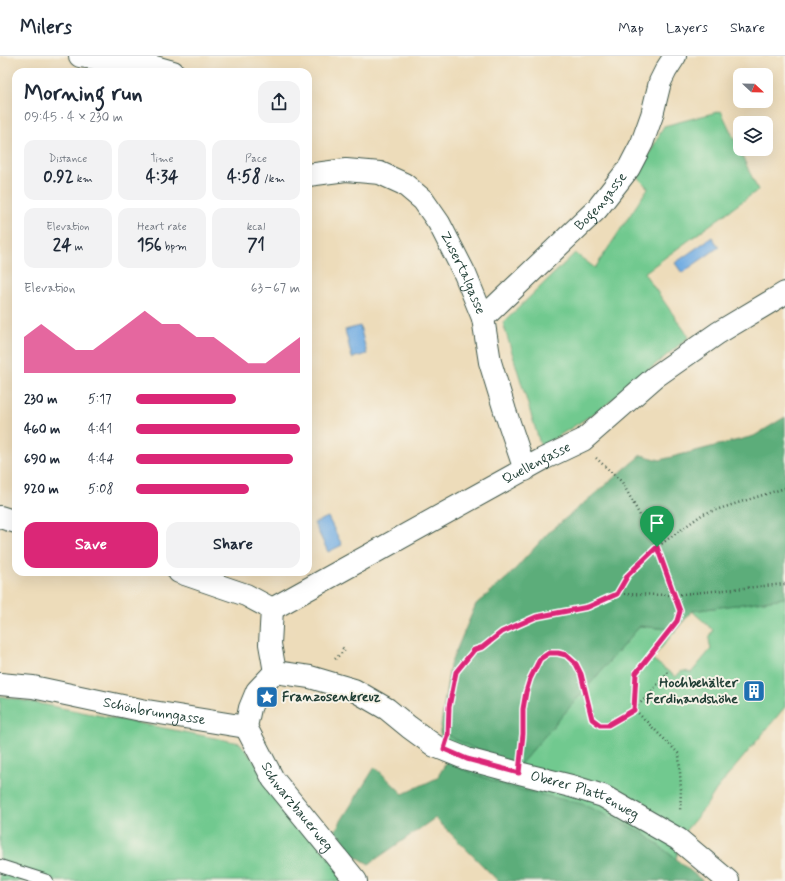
<!DOCTYPE html>
<meta charset="utf-8">
<style>
:root{--surface:#fff;--page:#f2f2f3;--text:#1f2937;--muted:#747a83;--line:#e0e1e3;--accent:#db2777}
body{margin:0;font-family:Mynerve,sans-serif;background:var(--page);color:var(--text);height:100vh;display:flex;flex-direction:column;font-size:15px;white-space:nowrap}
*{box-sizing:border-box;margin:0}
p{font-size:13px;color:var(--muted)}
.icon{flex:none;width:22px;height:22px;fill:none;stroke:currentColor;stroke-width:2;stroke-linecap:round;stroke-linejoin:round}
.map{position:relative;flex:1;overflow:hidden}
.details{position:absolute;left:12px;top:12px;width:300px;height:508px;display:flex;flex-direction:column;background:var(--surface);border-radius:12px;box-shadow:0 4px 16px #0002}
.details>*{flex:none}
.needle{width:26px;rotate:112deg}
.tools{position:absolute;left:733px;top:12px;display:grid;gap:8px}
.tools a{display:grid;place-items:center;width:40px;height:40px;border-radius:8px;background:var(--surface);box-shadow:0 4px 16px #0002;font-size:20px}
.pin{position:absolute;display:grid;place-items:center;width:34px;height:34px;color:#fff;margin:-41px -17px;border-radius:50% 50% 50% 0;rotate:-45deg;box-shadow:0 0 4px #0007}
.pin .icon{rotate:45deg}
.round{display:grid;place-items:center;flex:none;width:42px;height:42px;border-radius:12px;background:var(--page)}
.overview{display:flex;align-items:center;justify-content:space-between;height:68px;padding:0 12px}
h1{font-size:22px;font-weight:700;line-height:30px}
.metrics{display:grid;grid-template-columns:repeat(3,1fr);gap:6px;height:68px;padding:4px 12px}
.metrics div{display:grid;align-content:center;border-radius:10px;background:var(--page);text-align:center}
.metrics b{font-size:17px;font-weight:700}
.metrics small{font-size:11px;font-weight:400}
.metrics p{font-size:11px}
.chart{height:112px;padding:8px 12px}
.chart p{display:flex;justify-content:space-between}
.chart svg{width:100%;height:72px;margin-top:4px;fill:var(--accent);opacity:.7}
.primary-button{display:flex;gap:8px;margin-top:auto;padding:8px 12px}
.primary-button a{flex:1;height:46px;border-radius:12px;background:var(--accent);color:#fff;font-size:16px;font-weight:700;line-height:46px;text-align:center}
.primary-button a+a{background:var(--page);color:var(--text)}
ul{padding:0 12px;list-style:none;font-size:13px}
li{display:grid;grid-template-columns:64px 48px 1fr;align-items:center;height:30px}
li i{height:10px;border-radius:5px;background:var(--accent)}
header{display:flex;align-items:center;gap:24px;box-sizing:border-box;height:56px;padding:0 20px;background:var(--surface);border-bottom:1px solid var(--line)}
header strong{font-size:19px}
nav{display:flex;gap:22px;margin-inline-start:auto;font-size:14px}
.map>svg:first-child{display:block}
.green{fill:#71c98f;stroke:#488362}
.forest{fill:#5cad7a;stroke:#3e7557}
.water{fill:#71ace2;stroke:#48748b}
.lines{fill:none;stroke-linecap:round;stroke-linejoin:round}
.lane-casing{stroke:#3e5548;stroke-width:14}
.street-casing{stroke:#3e5548;stroke-width:24}
.path{stroke:#3e5548;stroke-width:2.5;stroke-dasharray:1 3;stroke-linecap:butt}
.lane{stroke:#fff;stroke-width:12}
.street{stroke:#fff;stroke-width:22}
.route-casing{stroke:#fff;stroke-width:8}
.route{stroke:#db2777;stroke-width:5}
.labels{text-anchor:middle;dominant-baseline:central;stroke-width:4;stroke-linejoin:round;paint-order:stroke}
.street-label{font-size:14px;fill:#1f3d34;stroke:#f7f3e8}
.poi-label{font-size:14px;font-weight:bold;fill:#1f3d34;stroke:#f7f3e8;text-anchor:end}
</style>
<header>
<strong>Milers</strong>
<nav><a>Map</a><a>Layers</a><a>Share</a></nav>
</header>
<div class="map">
<svg width="785" height="825" viewBox="0 0 785 825">
<rect width="100%" height="100%" fill="#f7f3e8"/>
<filter id="ink" filterUnits="userSpaceOnUse"><feTurbulence type="fractalNoise" baseFrequency=".025" numOctaves="2"/><feDisplacementMap in="SourceGraphic" scale="8" xChannelSelector="R" yChannelSelector="G"/><feConvolveMatrix kernelMatrix="1 2 1 2 8 2 1 2 1" color-interpolation-filters="sRGB"/></filter>
<filter id="wash" filterUnits="userSpaceOnUse"><feTurbulence type="fractalNoise" baseFrequency=".012" numOctaves="4" result="noise"/><feDisplacementMap in="SourceGraphic" scale="16" xChannelSelector="R" yChannelSelector="G"/><feGaussianBlur stdDeviation="0.9" result="paint"/><feColorMatrix in="noise" values="0 0 0 0 0 0 0 0 0 0 0 0 0 0 0 0 0 1.4 0 .05"/><feComposite in="paint" operator="in"/></filter>
<g filter="url(#wash)">
<rect width="100%" height="100%" fill="#eddcba"/>
<!-- green -->
<g class="green">
<path d="M 721,55 L 758,134 L 644,217 L 689,281 L 601,353 L 541,391 L 503,267 L 575,197 L 595,212 L 648,132 L 637,121 L 664,70 Z"/>
<path d="M 785,542 L 785,651 L 716,734 L 706,750 L 682,779 L 676,803 L 642,776 L 509,731 L 446,707 L 440,676 L 516,713 L 640,570 L 676,574 L 652,603 L 676,621 C 681,614 683,614 691,617 L 711,593 C 708,584 709,582 713,574 L 692,555 Z"/>
<path d="M 0,640 L 240,687 L 348,825 L 0,825 Z"/>
</g>
<!-- forest -->
<g class="forest">
<path d="M 785,361 L 785,542 L 692,555 L 676,574 L 640,570 L 516,713 L 440,676 L 450,609 L 476,548 L 508,521 L 548,477 L 641,399 L 660,404 L 754,380 Z"/>
<path d="M 446,707 L 509,731 L 582,748 L 642,776 L 703,825 L 498,825 L 435,762 L 369,808 L 350,797 L 334,776 L 375,711 L 403,738 L 437,722 Z"/>
</g>
<!-- water -->
<g class="water">
<path d="M 712,181 L 719,191 L 682,217 L 675,207 Z"/>
<path d="M 360,270 L 367,298 L 352,302 L 345,274 Z"/>
<path d="M 328,461 L 342,489 L 328,496 L 314,467 Z"/>
</g>
</g>
<g filter="url(#ink)">
<g class="lines">
<!-- lane casing -->
<g class="lane-casing">
<path id="lane" d="M 0,810 L 47,825"/>
</g>
<!-- street casing -->
<g class="street-casing">
<g id="street">
<path d="M 80,0 L 148,9 L 173,16"/>
<path id="s1" d="M 308,119 L 346,114 L 380,117 L 404,128 L 423,144 L 439,167 L 465,218 L 483,262 L 490,306 L 505,355 L 525,414"/>
<path id="s2" d="M 483,262 L 597,153 L 629,112 L 642,87 L 652,59 L 660,26 L 666,14 L 675,0"/>
<path d="M 0,461 L 16,466"/>
<path d="M 179,516 L 246,539 L 272,553"/>
<path id="s3" d="M 272,553 L 543,403 L 583,384 L 655,321 L 718,277 L 785,237"/>
<path d="M 272,553 L 270,588 L 275,616"/>
<path id="s4" d="M 275,616 L 310,621 L 354,634 L 387,653 L 409,671 L 435,690 L 467,703 L 519,717 L 571,730 L 603,740 L 678,783 L 728,825"/>
<path id="s5" d="M 0,628 L 33,631 L 141,654 L 246,671"/>
<path id="s6" d="M 246,671 L 273,723 L 356,825"/>
<path d="M 246,671 L 250,652 L 257,635 L 275,616"/>
</g>
</g>
<!-- path -->
<g class="path">
<path d="M 596,402 L 622,426 L 657,491 L 673,539 L 680,555 L 677,565 L 636,617 L 634,653 L 679,698 L 681,734 L 680,756"/>
<path d="M 785,432 L 703,458 L 657,491 L 628,519 L 617,538 L 673,539 L 785,528"/>
<path d="M 335,603 L 345,594 L 340,590"/>
<path d="M 448,670 L 449,651 L 456,616 L 474,594 L 483,591 L 501,576 L 536,561 L 588,551 L 617,538"/>
<path d="M 521,693 C 526,662 520,642 535,612 C 540,603 546,596 558,597 C 569,599 576,607 580,616 C 586,627 587,642 590,654 C 591,657 591,661 593,663 C 595,665 598,667 600,669 C 628,668 651,635 668,616"/>
</g>
<!-- lane -->
<use href="#lane" class="lane"/>
<!-- street -->
<use href="#street" class="street"/>
</g>
</g>
<g class="lines" filter="url(#ink)">
<!-- route casing -->
<g class="route-casing">
<path id="route" d="M 657,491 L 680,555 L 677,565 L 636,617 L 634,654 L 608,669 L 600,669 L 592,663 L 581,618 L 576,608 L 566,599 L 558,597 L 549,597 L 540,603 L 530,623 L 526,636 L 523,653 L 523,678 L 519,717 L 467,703 L 444,693 L 448,680 L 449,651 L 456,616 L 474,594 L 483,591 L 502,576 L 536,561 L 588,551 L 617,538 L 628,519 Z"/>
</g>
<!-- route -->
<use href="#route" class="route"/>
</g>
<!-- icons -->
<defs>
<g id="building-square" transform="scale(1.15)"><rect x="-9" y="-9" width="18" height="18" rx="4" fill="#1f6fb2" stroke="#f7f3e8"/><path d="M-4-6H4V6H1V3H-1V6H-4ZM-2.5-4.3h1.7v1.8h-1.7ZM.8-4.3h1.7v1.8H.8ZM-2.5-1h1.7V.8h-1.7ZM.8-1h1.7V.8H.8Z" fill="#fff"/></g>
<g id="sight-square" transform="scale(1.15)"><rect x="-9" y="-9" width="18" height="18" rx="4" fill="#1f6fb2" stroke="#f7f3e8"/><path d="M0-6L1.8-2.2L6-1.7L2.9 1.2L3.7 5.4L0 3.3L-3.7 5.4L-2.9 1.2L-6-1.7L-1.8-2.2Z" fill="#fff"/></g>
</defs>
<g fill-rule="evenodd">
<use href="#building-square" x="754" y="635"/>
<use href="#sight-square" x="267" y="641"/>
</g>
<g class="labels">
<!-- street labels -->
<g class="street-label">
<text stroke="none"><textPath href="#s2" startOffset="166">Bogengasse</textPath></text>
<text stroke="none"><textPath href="#s1" startOffset="207">Zusertalgasse</textPath></text>
<text stroke="none"><textPath href="#s3" startOffset="302">Quellengasse</textPath></text>
<text stroke="none"><textPath href="#s5" startOffset="157">Schönbrunngasse</textPath></text>
<text stroke="none"><textPath href="#s4" startOffset="338">Oberer Plattenweg</textPath></text>
<text stroke="none"><textPath href="#s6" startOffset="95">Schwarzbauerweg</textPath></text>
</g>
<!-- poi labels -->
<g class="poi-label">
<text x="738" y="627">Hochbehälter<tspan x="738" dy="16">Ferdinandshöhe</tspan></text>
<text x="282" y="641" text-anchor="start">Franzosenkreuz</text>
</g>
</g>
</svg>
<div class="tools">
<a><svg class="needle" viewBox="-14 -14 28 28"><path d="M0-13l5 13h-10z" fill="#e53935"/><path d="M0 13l5-13h-10z" fill="#747a83"/></svg></a>
<a><svg class="icon" aria-label="layers" viewBox="0 0 24 24"><path d="M12 4l9 5-9 5-9-5zM3 14l9 5 9-5"/></svg></a>
</div>
<div class="pin" style="left:657px;top:491px;background:#1e9e55"><svg class="icon" aria-label="arrive" viewBox="0 0 24 24"><path d="M6 21V4h12l-3 4 3 4H6"/></svg></div>
<section class="details">
<div class="overview"><div><h1>Morning run</h1><p>09:45 · 4 × 230 m</p></div><a class="round"><svg class="icon" aria-label="share" viewBox="0 0 24 24"><path d="M12 15V3M7 8l5-5 5 5M5 13v7h14v-7"/></svg></a></div>
<div class="metrics">
<div><p>Distance</p><b>0.92<small> km</small></b></div>
<div><p>Time</p><b>4:34</b></div>
<div><p>Pace</p><b>4:58<small> /km</small></b></div>
</div>
<div class="metrics">
<div><p>Elevation</p><b>24<small> m</small></b></div>
<div><p>Heart rate</p><b>156<small> bpm</small></b></div>
<div><p>kcal</p><b>71</b></div>
</div>
<div class="chart"><p><span>Elevation</span>63–67 m</p>
<svg viewBox="0 0 160 44" preserveAspectRatio="none"><path d="M0 44V22L10 14L20 22L30 30L40 30L50 22L60 14L70 6L80 14L90 14L100 22L110 22L120 30L130 38L140 38L150 30L160 22V44z"/></svg>
</div>
<ul>
<li><b>230 m</b>5:17<i style="width:61%"></i></li>
<li><b>460 m</b>4:41<i style="width:100%"></i></li>
<li><b>690 m</b>4:44<i style="width:96%"></i></li>
<li><b>920 m</b>5:08<i style="width:69%"></i></li>
</ul>
<div class="primary-button"><a>Save</a><a>Share</a></div>
</section>
</div>
